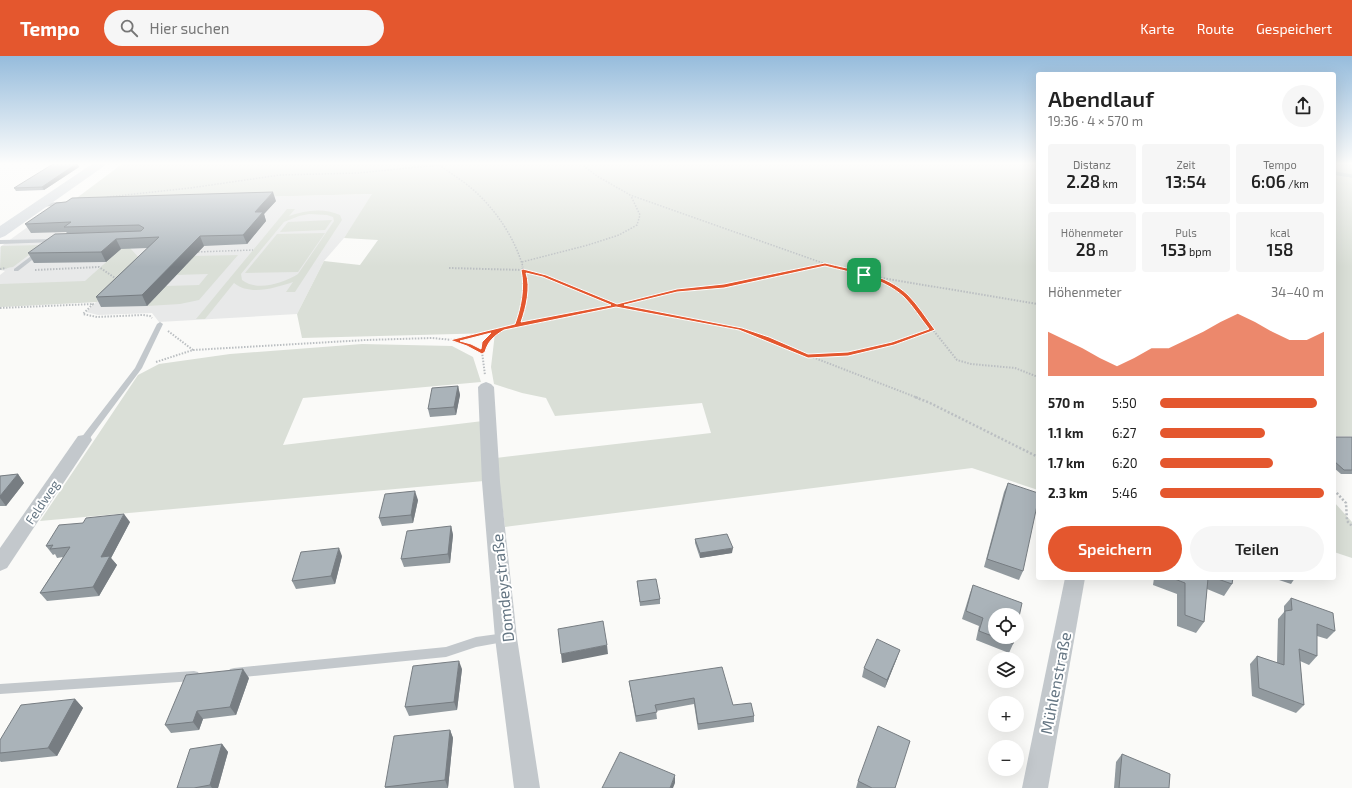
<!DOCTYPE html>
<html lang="de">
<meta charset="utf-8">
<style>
:root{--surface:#fff;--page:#f6f6f6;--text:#222;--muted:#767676;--accent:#e4572e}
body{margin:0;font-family:"Exo 2",sans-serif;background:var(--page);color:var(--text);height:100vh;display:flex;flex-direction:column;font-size:15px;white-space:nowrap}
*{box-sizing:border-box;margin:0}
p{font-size:13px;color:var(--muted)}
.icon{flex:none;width:22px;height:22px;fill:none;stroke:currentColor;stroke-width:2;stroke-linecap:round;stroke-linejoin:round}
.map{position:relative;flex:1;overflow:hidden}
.panel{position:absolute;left:1036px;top:16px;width:300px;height:508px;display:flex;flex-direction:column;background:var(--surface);border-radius:4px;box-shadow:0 4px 16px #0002}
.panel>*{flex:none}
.tools{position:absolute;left:988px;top:552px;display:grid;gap:8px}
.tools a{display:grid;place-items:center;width:36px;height:36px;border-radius:50%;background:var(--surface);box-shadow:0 4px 16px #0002;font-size:20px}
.pin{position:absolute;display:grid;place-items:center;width:34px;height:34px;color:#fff;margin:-17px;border-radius:8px;box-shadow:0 2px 6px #0006}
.round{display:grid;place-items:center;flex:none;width:42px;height:42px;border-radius:21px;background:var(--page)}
.overview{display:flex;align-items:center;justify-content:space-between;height:68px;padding:0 12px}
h1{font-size:22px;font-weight:600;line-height:30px}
.metrics{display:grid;grid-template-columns:repeat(3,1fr);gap:6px;height:68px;padding:4px 12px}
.metrics div{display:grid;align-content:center;border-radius:4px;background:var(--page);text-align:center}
.metrics b{font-size:17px;font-weight:600}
.metrics small{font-size:11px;font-weight:400}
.metrics p{font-size:11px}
.chart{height:112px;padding:8px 12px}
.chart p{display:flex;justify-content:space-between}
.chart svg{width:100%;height:72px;margin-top:4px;fill:var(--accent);opacity:.7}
.primary-button{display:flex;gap:8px;margin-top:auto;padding:8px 12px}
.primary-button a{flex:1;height:46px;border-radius:24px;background:var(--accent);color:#fff;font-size:16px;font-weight:600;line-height:46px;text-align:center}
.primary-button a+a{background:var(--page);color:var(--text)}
ul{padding:0 12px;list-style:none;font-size:13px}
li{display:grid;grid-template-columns:64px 48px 1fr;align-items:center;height:30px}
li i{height:10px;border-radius:5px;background:var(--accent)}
header{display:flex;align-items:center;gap:24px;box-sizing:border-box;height:56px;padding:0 20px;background:var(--accent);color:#fff}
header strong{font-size:19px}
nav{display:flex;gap:22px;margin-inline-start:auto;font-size:14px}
.search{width:280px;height:36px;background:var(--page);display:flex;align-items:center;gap:10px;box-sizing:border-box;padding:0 14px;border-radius:22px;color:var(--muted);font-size:15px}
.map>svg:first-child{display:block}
.built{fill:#e8e9e9}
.green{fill:#dadfd7;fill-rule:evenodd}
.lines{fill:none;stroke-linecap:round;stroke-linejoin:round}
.stream{stroke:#bbc7cb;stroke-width:3.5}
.path-far2{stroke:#bbbfc2;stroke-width:1.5;stroke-dasharray:1.5 1.5;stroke-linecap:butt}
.path-far1{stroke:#bbbfc2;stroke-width:2;stroke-dasharray:1.5 1.5;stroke-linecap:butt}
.path{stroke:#bbbfc2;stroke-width:2.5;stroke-dasharray:2 2;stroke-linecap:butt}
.service{fill:#c3c8cc;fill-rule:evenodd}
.minor{fill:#c3c8cc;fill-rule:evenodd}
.secondary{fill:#d6dbdf;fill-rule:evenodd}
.wall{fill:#929a9f}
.shaded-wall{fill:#777d82}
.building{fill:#aab3b9;stroke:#777d82}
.route{fill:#e4572e;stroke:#fff;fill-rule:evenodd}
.labels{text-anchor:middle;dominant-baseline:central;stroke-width:4;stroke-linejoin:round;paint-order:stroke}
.street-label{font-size:13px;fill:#657683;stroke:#fff}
.near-street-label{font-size:16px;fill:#657683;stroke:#fff}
</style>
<header>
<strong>Tempo</strong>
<div class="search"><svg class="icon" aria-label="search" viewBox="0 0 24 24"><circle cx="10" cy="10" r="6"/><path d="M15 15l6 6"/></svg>Hier suchen</div>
<nav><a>Karte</a><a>Route</a><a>Gespeichert</a></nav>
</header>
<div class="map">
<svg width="1352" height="732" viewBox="0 0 1352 732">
<rect width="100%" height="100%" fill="#fafaf8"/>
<!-- built -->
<path class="built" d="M 373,138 L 344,182 L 324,205 L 297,258 L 159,266 L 152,257 L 98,259 L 86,256 L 96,246 L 0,251 L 0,219 L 5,215 L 0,214 L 0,191 L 62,146 Z"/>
<!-- green -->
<g class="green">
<path d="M 122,108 L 1038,108 L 1038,434 L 972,412 L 505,471 L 496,402 L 711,377 L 702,347 L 555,360 L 546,342 L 522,337 L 494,328 L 491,311 L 495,277 L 302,282 L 297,258 L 324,205 L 360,209 L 378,184 L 344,182 L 372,138 L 62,146 L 74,144 Z"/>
<rect x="1334" y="108" width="18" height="272"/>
<path d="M 287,153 L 295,153 L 289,160 C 306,154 324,152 340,159 L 342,164 L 295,236 L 286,236 L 293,226 C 275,232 250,240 234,227 L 205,263 L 196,263 ZM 309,158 L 327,159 L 333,161 L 334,165 L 298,218 C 284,227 257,236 242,224 L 241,218 L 284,166 L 299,160 Z"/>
<path d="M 332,164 L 325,174 L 280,176 L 288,166 Z"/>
<path d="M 325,177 L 298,216 L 245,217 L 277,178 Z"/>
<path d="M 42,189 L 13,211 C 8,211 5,214 0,214 L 1,190 Z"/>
<path d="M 122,192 L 130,192 L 140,203 L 97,246 L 0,251 L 0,228 L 85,225 Z"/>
<path d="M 238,199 L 199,244 L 180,248 L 147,250 L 166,230 L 199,229 L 208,218 L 175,219 L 193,200 Z"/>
<path d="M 362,288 L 452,290 L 473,301 L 481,326 L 303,342 L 283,389 L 483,365 L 484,425 L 40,465 L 138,319 L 159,308 L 230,298 Z"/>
<path d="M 1334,446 L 1352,466 L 1352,502 L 1334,496 Z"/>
</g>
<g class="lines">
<!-- stream -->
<path class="stream" d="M 1334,117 L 1352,120"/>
<!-- path-far2 -->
<g class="path-far2">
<path d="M 581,108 L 597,120 L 630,139 L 834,211"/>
<path d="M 439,109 C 449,116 460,123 470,131 C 494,151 514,180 523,211"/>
<path d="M 107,141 L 190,132 L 280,119 L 358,117 L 439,109"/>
<path d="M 195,196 L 253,194"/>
<path d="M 522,206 L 588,189 L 619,179 L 637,169 L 640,159 L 631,140"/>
<path d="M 813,211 L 825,208"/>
</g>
<!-- path-far1 -->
<g class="path-far1">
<path d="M 831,210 L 864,219 L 1038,248"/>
<path d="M 449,212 L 523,214 L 544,220 L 617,249 L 740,273 L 918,342"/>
<path d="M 0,213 L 6,212"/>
<path d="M 35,214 L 99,211 L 118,224"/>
<path d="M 875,221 L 891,229 L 906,240 L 957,304 L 971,308 L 1015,312 L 1038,321"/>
<path d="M 0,252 L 93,248 L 83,258 L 97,261 L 143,259 L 150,260 L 152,262"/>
<path d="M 517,269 C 524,249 528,231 522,210"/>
<path d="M 168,275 L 193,294"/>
<path d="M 454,285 L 469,289 L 482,296 L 485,319"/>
<path d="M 482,296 L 485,286 L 498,275"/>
<path d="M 810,300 L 847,298 L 894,288 L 932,274"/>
<path d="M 156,306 L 193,294 L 366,284 L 432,282 L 453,284 L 517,269 L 617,249 L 652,240 L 677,235 L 724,230 L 818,210"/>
</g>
<!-- path -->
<g class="path">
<path d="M 915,341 L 930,347 L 1038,401"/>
<path d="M 1334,434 L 1346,447 L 1347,465 L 1352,470"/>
</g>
<!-- service -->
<g class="service">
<path d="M 61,146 L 63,147 L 63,149 L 41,151 L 38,149 L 41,147 Z"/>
<path d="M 55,183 L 58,185 L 57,186 L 0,188 L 0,184 Z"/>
<path d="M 39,194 L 41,195 L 41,197 L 18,215 L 14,215 L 14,213 Z"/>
<path d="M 160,266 L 163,268 L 142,312 L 87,386 L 81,386 L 80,384 L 81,382 L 135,312 L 157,268 Z"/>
<path d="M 505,577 L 509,579 L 510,582 L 509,585 L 476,591 L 446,601 L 234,622 L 230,621 L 228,617 L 230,613 L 234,612 L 446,591 L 476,581 Z"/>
<path d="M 194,615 L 198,616 L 200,620 L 198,624 L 194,625 L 0,638 L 0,628 Z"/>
</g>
<!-- minor -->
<g class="minor">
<path d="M 486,326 L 491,328 L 494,331 L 500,426 L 517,582 L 540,732 L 514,732 L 495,582 L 482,426 L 478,331 L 481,328 Z"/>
<path d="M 84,379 L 90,380 L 92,384 L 7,512 L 0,515 L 0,492 L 78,380 Z"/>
<path d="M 1065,522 L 1085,522 L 1048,732 L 1022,732 Z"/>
</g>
<!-- secondary -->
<path class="secondary" d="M 92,108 L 107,108 L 5,180 L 0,182 L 0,170 Z"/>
</g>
<!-- wall -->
<g class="wall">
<path d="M 79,111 L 44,134 L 16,135 L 14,132 Z"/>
<path d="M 276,145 L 264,158 L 266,165 L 247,188 L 204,190 L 147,250 L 101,251 L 96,241 L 148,192 L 121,193 L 106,206 L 34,207 L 28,197 L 67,177 L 66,176 L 31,177 L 25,168 Z"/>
<path d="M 458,330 L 460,339 L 456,359 L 430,361 L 428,353 Z"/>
<path d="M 1334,381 L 1352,381 L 1352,418 L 1341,418 L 1334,412 Z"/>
<path d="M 18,418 L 24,427 L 6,450 L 0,450 L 0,420 Z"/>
<path d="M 1008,427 L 1023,515 L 1019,524 L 984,511 L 1004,436 Z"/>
<path d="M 418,444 L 413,467 L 382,470 L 379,462 Z"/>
<path d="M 130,466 L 111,502 L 117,509 L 99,540 L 47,545 L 40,537 L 63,501 L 57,502 L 55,498 L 53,499 L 46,490 Z"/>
<path d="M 451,470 L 453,479 L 450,507 L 404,511 L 401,503 Z"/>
<path d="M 695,483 L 732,497 L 700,502 L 695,487 Z"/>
<path d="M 342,500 L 335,528 L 296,533 L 292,525 Z"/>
<path d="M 1154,522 L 1233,522 L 1232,528 L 1224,540 L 1207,533 L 1204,566 L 1196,577 L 1177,570 L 1177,538 L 1153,529 Z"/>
<path d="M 1273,522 L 1295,522 L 1291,528 Z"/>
<path d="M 637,525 L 660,543 L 660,548 L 640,550 Z"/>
<path d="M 973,529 L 1013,588 L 1009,597 L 976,584 L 979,570 L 962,563 L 970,537 Z"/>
<path d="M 1291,542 L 1335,575 L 1327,583 L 1317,580 L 1317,600 L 1309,609 L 1300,605 L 1304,649 L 1296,657 L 1252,640 L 1250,608 L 1257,600 L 1277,607 L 1278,563 L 1284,556 L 1284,550 Z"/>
<path d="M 897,602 L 885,632 L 862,621 L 864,612 Z"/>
<path d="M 462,613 L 457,654 L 409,660 L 405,651 Z"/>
<path d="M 249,622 L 236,659 L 203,663 L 199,674 L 171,677 L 165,669 Z"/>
<path d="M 629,625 L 733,649 L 754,660 L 754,666 L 698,674 L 694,648 L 656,655 L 657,663 L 636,666 L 630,631 Z"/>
<path d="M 75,643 L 83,652 L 57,700 L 1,706 L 0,705 L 0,684 Z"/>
<path d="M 450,674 L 453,682 L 448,732 L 385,732 L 385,731 Z"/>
<path d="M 222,688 L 228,696 L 218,732 L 177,732 Z"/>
<path d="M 1122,698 L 1169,732 L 1114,732 L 1116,706 Z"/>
<path d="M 858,725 L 895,732 L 856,732 Z"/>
</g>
<!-- shaded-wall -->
<g class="shaded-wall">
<path d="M 76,108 L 78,108 L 79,111 L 44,134 L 42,131 Z"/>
<path d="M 273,136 L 276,145 L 264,158 L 266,165 L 247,188 L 243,179 L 255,156 Z"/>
<path d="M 200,180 L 204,190 L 147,250 L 142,239 Z"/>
<path d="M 116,183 L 121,193 L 106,206 L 101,196 Z"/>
<path d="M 458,330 L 460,339 L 456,359 L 454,351 Z"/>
<path d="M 18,418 L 24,427 L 6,450 L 0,442 L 0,440 Z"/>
<path d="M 415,435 L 418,444 L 413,467 L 411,459 Z"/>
<path d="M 124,458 L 130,466 L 111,502 L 117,509 L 99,540 L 93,531 L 101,501 Z"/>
<path d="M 451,470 L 453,479 L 450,507 L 448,498 Z"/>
<path d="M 339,492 L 342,500 L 335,528 L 331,520 Z"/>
<path d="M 733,492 L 732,497 L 700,502 L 700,497 Z"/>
<path d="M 607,589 L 608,598 L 562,607 L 561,598 Z"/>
<path d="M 900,594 L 897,602 L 885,632 L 887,624 Z"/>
<path d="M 459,605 L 462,613 L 457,654 L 454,646 Z"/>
<path d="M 243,613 L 249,622 L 236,659 L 230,651 Z"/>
<path d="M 75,643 L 83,652 L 57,700 L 48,692 Z"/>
<path d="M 197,655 L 203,663 L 199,674 L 193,666 Z"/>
<path d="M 450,674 L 453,682 L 448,732 L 445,724 Z"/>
<path d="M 222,688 L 228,696 L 218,732 L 212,732 L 210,729 Z"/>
<path d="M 675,719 L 675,727 L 673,732 L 670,732 Z"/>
</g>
<!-- building -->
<g class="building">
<path d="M 53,108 L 76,108 L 42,131 L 14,132 Z"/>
<path d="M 273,136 L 255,156 L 263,156 L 243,179 L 200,180 L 142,239 L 96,241 L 159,181 L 116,183 L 101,196 L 28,197 L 55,178 L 141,175 L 144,172 L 139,169 L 64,171 L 71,166 L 25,168 L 56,147 L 66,146 L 72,142 Z"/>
<path d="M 458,330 L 454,351 L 428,353 L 432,332 Z"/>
<path d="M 1334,381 L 1352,381 L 1352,414 L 1344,414 L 1334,405 Z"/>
<path d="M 18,418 L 0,440 L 0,420 Z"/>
<path d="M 1008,427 L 1038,437 L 1038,445 L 1023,515 L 987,503 Z"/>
<path d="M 415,435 L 411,459 L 379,462 L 385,438 Z"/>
<path d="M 124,458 L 101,501 L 110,500 L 93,531 L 40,537 L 70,491 L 50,493 L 53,489 L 46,490 L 59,469 L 83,467 L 86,462 Z"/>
<path d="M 451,470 L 448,498 L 401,503 L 407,475 Z"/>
<path d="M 727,478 L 733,492 L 700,497 L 695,483 Z"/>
<path d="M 339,492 L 331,520 L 292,525 L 301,496 Z"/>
<path d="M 1172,522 L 1208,522 L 1204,566 L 1185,559 L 1185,527 Z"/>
<path d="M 1215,522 L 1233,522 L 1232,528 Z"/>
<path d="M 656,523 L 660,543 L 640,546 L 637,525 Z"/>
<path d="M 973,529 L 1022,547 L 1017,570 L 1017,559 L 995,559 L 995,581 L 1014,581 L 1013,588 L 979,575 L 983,562 L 966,555 Z"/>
<path d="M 1291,542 L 1333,557 L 1335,575 L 1317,568 L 1317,600 L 1299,593 L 1304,649 L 1259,632 L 1257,600 L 1284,609 L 1285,555 L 1292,554 Z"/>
<path d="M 603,565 L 607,589 L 561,598 L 558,573 Z"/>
<path d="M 877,583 L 900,594 L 887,624 L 864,612 Z"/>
<path d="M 459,605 L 454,646 L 405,651 L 413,610 Z"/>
<path d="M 722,611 L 733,649 L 751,647 L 754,660 L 698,668 L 694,642 L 655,649 L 657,656 L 636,660 L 629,625 Z"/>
<path d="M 243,613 L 230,651 L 197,655 L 193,666 L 165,669 L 186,619 Z"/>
<path d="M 75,643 L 48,692 L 0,697 L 0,684 L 21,649 Z"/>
<path d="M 878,670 L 910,685 L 895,732 L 872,732 L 858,725 Z"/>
<path d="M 450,674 L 445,724 L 385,731 L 394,680 Z"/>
<path d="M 222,688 L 210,729 L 194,732 L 177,732 L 190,693 Z"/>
<path d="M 620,696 L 675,719 L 670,732 L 602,732 Z"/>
<path d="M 1122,698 L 1170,718 L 1169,732 L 1119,732 Z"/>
</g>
<!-- sky -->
<linearGradient id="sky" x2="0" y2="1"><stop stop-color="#96bcdc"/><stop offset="0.51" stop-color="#fdfdfc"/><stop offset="1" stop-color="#fdfdfc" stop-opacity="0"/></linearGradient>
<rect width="1352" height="211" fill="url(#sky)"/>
<!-- route -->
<path class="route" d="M 825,207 C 853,214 886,218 908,239 C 918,249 926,262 935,274 L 894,289 L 848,300 L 808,302 L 739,274 L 616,251 L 504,274 C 494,280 488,285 485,296 L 482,298 L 467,290 L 450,284 L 515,268 C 521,252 525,231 521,214 L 523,213 L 546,219 L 617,248 L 677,233 L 724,228 ZM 825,210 C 852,217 882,221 904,241 C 913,250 921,263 929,273 L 892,286 L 848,296 L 808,298 L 769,281 L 742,272 L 624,249 L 677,236 L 724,232 ZM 526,217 L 543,221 L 611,249 L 521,266 C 526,252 531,231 526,217 ZM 491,277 L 482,286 L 481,293 L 471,288 L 460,285 Z"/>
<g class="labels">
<!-- street labels -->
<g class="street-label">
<text transform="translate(42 446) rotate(-56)">Feldweg</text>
</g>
<!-- near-street labels -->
<g class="near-street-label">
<text transform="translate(502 532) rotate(-96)">Domdeystraße</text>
<text transform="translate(1055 627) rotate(-79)">Mühlenstraße</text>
</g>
</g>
</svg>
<div class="tools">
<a><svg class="icon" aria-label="locate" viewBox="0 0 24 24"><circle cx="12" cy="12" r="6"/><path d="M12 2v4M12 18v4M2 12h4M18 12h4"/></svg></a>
<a><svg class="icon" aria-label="layers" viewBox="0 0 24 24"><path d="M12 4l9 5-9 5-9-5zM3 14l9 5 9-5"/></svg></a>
<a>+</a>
<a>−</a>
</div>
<div class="pin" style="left:864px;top:219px;background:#1e9e55"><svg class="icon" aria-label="arrive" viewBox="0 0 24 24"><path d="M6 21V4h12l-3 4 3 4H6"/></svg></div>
<section class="panel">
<div class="overview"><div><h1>Abendlauf</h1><p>19:36 · 4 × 570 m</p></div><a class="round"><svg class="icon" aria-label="share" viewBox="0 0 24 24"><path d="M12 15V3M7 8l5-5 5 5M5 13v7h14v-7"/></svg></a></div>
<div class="metrics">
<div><p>Distanz</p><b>2.28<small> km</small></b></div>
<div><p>Zeit</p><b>13:54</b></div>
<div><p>Tempo</p><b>6:06<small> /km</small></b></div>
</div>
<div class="metrics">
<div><p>Höhenmeter</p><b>28<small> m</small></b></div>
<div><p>Puls</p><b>153<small> bpm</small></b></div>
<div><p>kcal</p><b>158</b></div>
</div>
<div class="chart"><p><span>Höhenmeter</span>34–40 m</p>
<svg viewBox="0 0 160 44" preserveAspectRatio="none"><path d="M0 44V17L10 22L20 27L30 33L40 38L50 33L60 27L70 27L80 22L90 17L100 11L110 6L120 11L130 17L140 22L150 22L160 17V44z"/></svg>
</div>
<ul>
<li><b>570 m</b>5:50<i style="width:96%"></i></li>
<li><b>1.1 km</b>6:27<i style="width:64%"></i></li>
<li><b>1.7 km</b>6:20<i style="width:69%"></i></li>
<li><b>2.3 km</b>5:46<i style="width:100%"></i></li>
</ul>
<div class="primary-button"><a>Speichern</a><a>Teilen</a></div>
</section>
</div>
